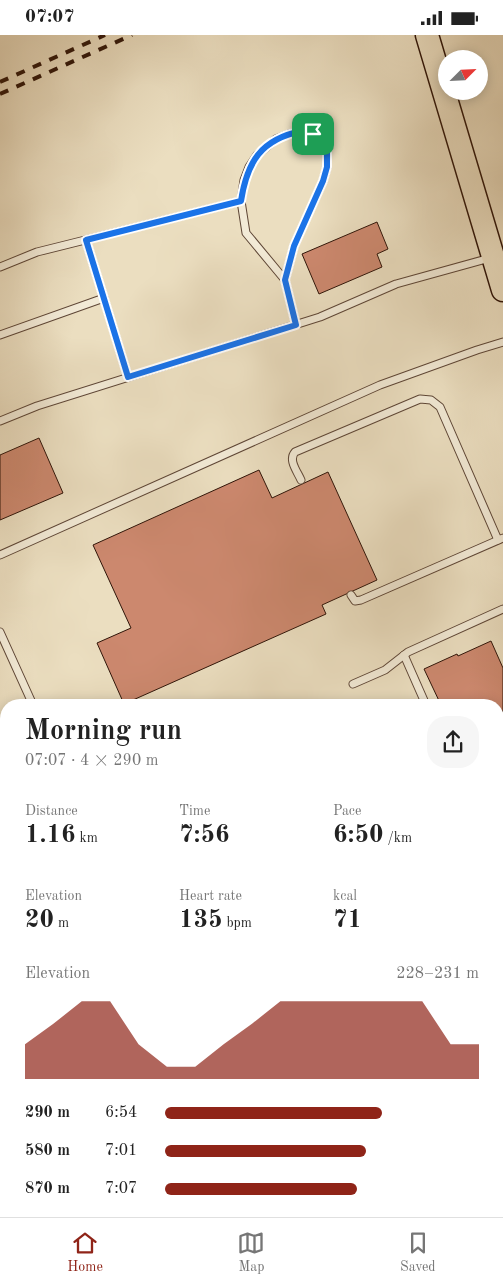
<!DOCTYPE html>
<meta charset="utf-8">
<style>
:root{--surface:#fff;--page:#f6f6f6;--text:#222;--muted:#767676;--line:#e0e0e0;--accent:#8f2418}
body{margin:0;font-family:"Old Standard TT",serif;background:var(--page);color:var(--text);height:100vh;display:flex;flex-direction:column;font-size:19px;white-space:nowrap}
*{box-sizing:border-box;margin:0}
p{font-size:16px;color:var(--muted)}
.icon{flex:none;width:28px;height:28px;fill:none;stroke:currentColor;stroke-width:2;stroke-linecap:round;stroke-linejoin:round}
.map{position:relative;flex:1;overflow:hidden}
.panel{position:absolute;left:0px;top:664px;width:504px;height:519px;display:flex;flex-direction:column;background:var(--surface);border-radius:20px 20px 0 0;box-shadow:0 2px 12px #0003}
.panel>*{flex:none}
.needle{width:32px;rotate:66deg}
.controls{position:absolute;left:438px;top:15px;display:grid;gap:10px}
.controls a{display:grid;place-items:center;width:50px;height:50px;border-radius:50%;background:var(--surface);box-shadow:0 2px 12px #0003;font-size:25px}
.pin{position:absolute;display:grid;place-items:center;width:42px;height:42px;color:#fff;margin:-21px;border-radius:10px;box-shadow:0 2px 8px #0006}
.round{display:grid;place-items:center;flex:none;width:52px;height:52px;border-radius:20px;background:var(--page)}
.overview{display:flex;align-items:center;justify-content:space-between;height:85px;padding:0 25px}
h1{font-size:28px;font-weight:800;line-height:38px}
.metrics{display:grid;grid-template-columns:repeat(3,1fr);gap:8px;height:85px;padding:5px 25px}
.metrics div{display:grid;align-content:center}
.metrics b{font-size:25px;font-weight:800}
.metrics small{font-size:14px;font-weight:400}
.metrics p{font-size:14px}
.chart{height:140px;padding:10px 25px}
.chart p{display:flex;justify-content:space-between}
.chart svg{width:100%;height:90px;margin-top:5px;fill:var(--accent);opacity:.7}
ul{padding:0 25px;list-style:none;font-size:16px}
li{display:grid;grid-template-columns:80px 60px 1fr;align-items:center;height:38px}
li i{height:12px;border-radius:6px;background:var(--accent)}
.status{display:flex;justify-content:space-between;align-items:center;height:35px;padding:0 25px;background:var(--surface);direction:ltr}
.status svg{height:14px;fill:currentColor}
.dock{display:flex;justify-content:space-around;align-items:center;height:70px;border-top:1px solid var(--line);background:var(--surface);font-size:14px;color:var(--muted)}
.dock a{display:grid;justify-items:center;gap:2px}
.dock .selected{color:var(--accent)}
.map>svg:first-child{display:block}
.building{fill:#cc886e;stroke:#2f1408}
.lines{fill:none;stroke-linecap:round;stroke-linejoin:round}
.service-casing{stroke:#5e4636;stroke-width:9}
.minor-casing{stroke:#5e4636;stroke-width:16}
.primary-casing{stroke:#2f1408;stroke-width:25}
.service{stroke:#f2ead6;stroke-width:7}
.minor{stroke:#f2ead6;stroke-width:14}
.primary{stroke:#ebdec0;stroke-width:22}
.rail{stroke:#2f1408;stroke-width:4;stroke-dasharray:9 9;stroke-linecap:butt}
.route-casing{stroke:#fff;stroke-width:10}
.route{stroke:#1a73e8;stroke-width:6}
</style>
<div class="status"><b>07:07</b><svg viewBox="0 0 49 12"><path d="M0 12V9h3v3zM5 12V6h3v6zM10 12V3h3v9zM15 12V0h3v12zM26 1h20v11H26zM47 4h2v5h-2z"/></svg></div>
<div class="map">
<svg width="503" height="1182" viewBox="0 0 503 1182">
<rect width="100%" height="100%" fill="#ebdec0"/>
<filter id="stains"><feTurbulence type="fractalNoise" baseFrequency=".004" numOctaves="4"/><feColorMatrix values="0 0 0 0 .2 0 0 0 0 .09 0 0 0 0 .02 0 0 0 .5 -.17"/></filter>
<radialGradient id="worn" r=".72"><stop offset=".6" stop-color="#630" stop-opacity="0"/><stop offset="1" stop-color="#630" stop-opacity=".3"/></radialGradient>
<!-- building -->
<g class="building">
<path d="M 377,187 L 388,214 L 377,219 L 382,232 L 319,259 L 302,219 Z"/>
<path d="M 39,403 L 63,458 L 0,485 L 0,420 Z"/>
<path d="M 259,435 L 272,463 L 328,437 L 377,545 L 322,570 L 326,579 L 124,669 L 97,608 L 131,593 L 93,510 Z"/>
<path d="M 491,606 L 503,633 L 503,676 L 498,679 L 498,670 L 441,670 L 424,634 L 457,619 L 458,621 Z"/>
<path d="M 503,729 L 503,778 L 498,781 L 498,731 Z"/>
<path d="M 0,800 L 6,814 L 6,837 L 0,840 Z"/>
<path d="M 0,862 L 6,876 L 6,892 L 0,895 Z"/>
<path d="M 503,890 L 503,913 L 498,901 L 498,892 Z"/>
<path d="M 6,899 L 6,935 L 0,922 L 0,902 Z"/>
<path d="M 503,999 L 503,1048 L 498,1051 L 498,1001 Z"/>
<path d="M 119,1176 L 140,1176 L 142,1182 L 112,1182 L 111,1180 Z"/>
<path d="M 11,1177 L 13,1182 L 0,1182 Z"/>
</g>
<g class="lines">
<!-- service casing -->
<g class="service-casing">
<g id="service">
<path d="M 86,205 L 128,342"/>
<path d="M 0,232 L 37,217 L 241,166"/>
<path d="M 285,245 L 246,198 L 241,166 L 244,145 L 249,132 L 257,120 L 276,104 L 289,99 L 302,96 L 313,99 L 322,106 L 327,118 L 327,132 L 323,146 L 294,211 L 285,245 L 296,290"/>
<path d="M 0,300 L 104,263"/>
<path d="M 0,386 L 37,371 L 320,282 L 396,249 L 490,223"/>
<path d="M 301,445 C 297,436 288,425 295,417 L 420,364 L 431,365 L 440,372 L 498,505"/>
<path d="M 0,520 L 380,350 L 477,315 L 503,307"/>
<path d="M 351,560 L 355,566 L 361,565 L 503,503"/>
<path d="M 0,597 L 33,670"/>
<path d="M 404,620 L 426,670"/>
<path d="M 353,649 L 385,635 L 408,617 L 503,574"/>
<path d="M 498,714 L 503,711"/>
<path d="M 498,813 L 503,811"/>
<path d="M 498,869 L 503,866"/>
<path d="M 498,941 L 503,954"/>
<path d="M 498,989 L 503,986"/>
<path d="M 498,1154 L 503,1152"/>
<path d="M 498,1172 L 502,1182"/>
<path d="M 237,1176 L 240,1182"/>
<path d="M 455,1176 L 458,1182"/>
<path d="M 372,1182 L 385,1176"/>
</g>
</g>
<!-- minor casing -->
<g class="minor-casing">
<g id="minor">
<path d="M 0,1043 L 6,1057"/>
<path d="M 498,1085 L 503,1083"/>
<path d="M 59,1176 L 62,1182"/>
<path d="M 278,1182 L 290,1176"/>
</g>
</g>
<!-- primary casing -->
<g class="primary-casing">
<path id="primary" d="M 427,0 L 503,255"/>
</g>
<!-- service -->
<use href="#service" class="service"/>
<!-- minor -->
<use href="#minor" class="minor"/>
<!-- primary -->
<use href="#primary" class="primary"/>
<!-- rail -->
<g class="rail">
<path d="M 0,47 L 105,0"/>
<path d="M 0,59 L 132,0"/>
</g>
</g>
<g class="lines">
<!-- route casing -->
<g class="route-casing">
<path id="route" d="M 302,96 L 313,99 L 322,106 L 327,118 L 327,132 L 323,146 L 294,211 L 285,245 L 296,290 L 128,342 L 86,205 L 241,166 C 247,127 261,104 302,96 Z"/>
</g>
<!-- route -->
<use href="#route" class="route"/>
</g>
<rect width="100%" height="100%" filter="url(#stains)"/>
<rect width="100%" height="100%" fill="url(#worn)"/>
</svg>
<div class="controls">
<a><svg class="needle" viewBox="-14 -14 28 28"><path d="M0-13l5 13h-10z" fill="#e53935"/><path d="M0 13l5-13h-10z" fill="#767676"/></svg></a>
</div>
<div class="pin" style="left:313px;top:99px;background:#1e9e55"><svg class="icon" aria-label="arrive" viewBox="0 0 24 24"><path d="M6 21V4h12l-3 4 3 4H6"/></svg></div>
<section class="panel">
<div class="overview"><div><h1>Morning run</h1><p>07:07 · 4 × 290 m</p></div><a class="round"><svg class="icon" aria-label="share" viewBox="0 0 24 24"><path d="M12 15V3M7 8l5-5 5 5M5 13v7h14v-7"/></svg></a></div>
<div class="metrics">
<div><p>Distance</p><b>1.16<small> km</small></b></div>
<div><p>Time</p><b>7:56</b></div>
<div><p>Pace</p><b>6:50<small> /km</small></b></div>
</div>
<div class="metrics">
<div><p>Elevation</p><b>20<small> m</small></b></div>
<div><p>Heart rate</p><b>135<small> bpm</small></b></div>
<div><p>kcal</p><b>71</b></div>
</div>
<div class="chart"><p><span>Elevation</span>228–231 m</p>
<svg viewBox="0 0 160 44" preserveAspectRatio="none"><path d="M0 44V27L10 17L20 6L30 6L40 27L50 38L60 38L70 27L80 17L90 6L100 6L110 6L120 6L130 6L140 6L150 27L160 27V44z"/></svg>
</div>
<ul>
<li><b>290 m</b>6:54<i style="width:69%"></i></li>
<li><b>580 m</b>7:01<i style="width:64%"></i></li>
<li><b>870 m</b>7:07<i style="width:61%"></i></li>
</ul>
</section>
</div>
<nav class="dock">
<a class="selected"><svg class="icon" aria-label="home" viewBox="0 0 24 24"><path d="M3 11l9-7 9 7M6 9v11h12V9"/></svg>Home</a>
<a><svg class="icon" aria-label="map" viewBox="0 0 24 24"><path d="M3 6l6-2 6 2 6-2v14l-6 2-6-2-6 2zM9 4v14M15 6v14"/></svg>Map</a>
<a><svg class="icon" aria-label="saved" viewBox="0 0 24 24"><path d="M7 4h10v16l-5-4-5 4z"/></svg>Saved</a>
</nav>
